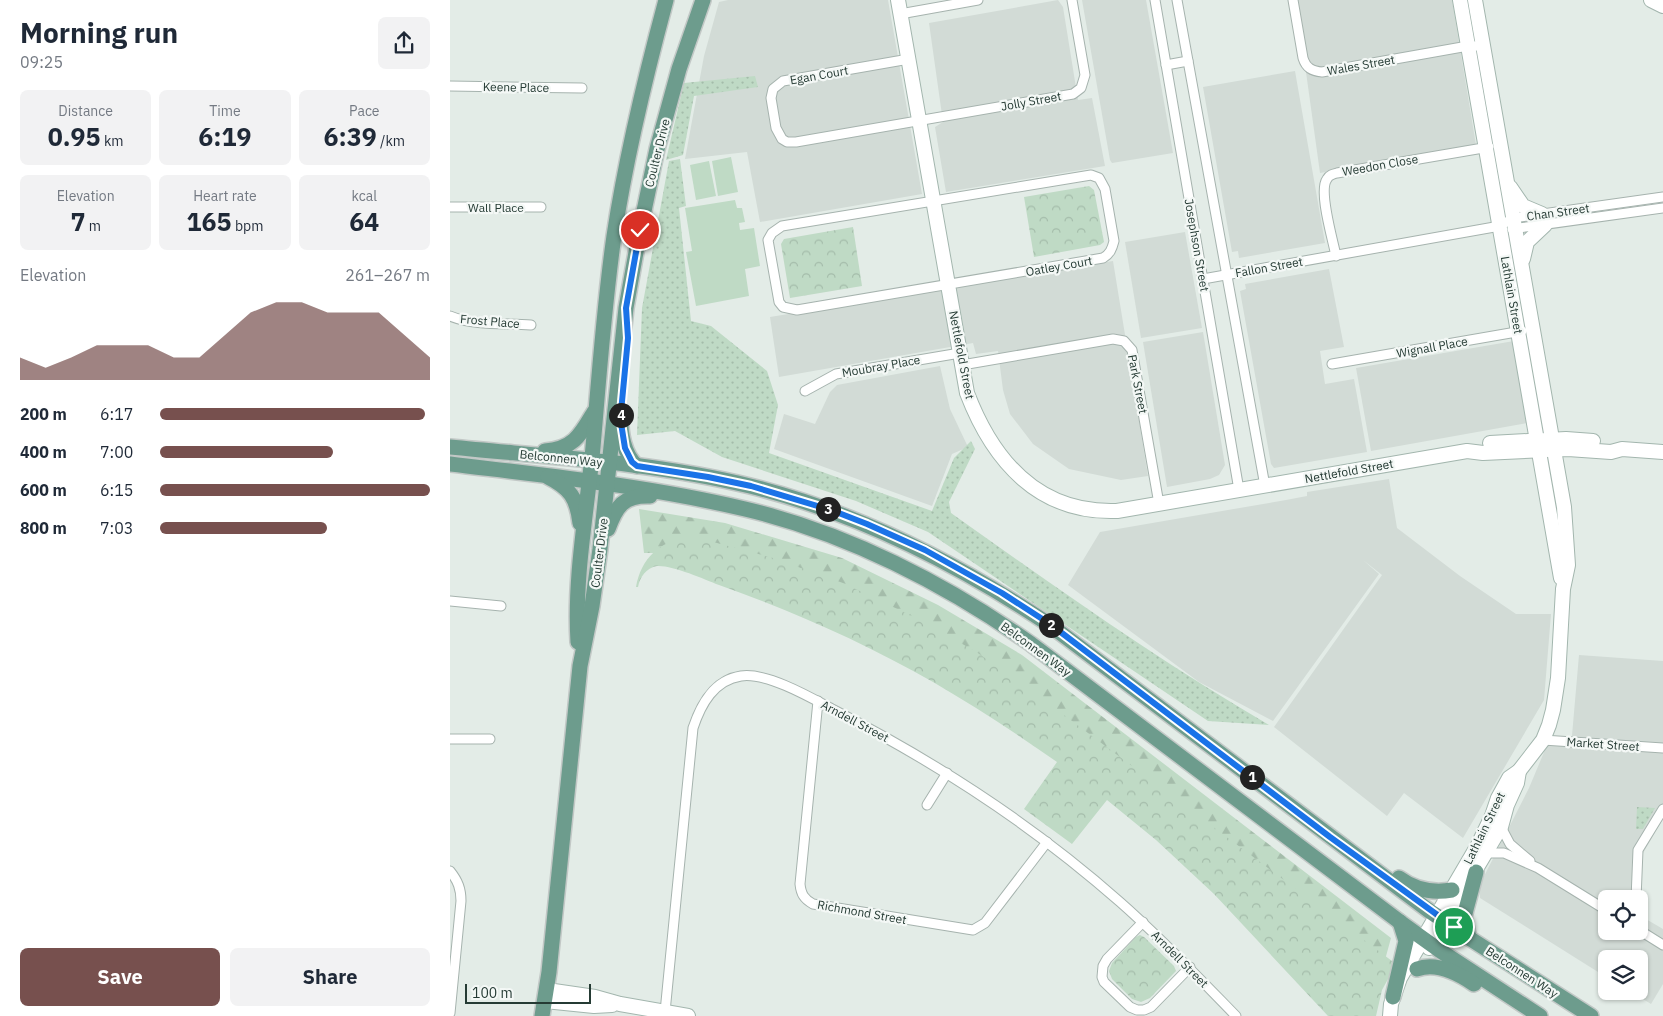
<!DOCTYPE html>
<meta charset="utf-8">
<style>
:root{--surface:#fff;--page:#f2f2f3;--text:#1f2937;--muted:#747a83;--accent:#77504e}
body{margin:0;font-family:"IBM Plex Sans",sans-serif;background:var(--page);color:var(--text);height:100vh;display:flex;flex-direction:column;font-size:19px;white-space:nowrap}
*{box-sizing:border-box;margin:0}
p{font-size:16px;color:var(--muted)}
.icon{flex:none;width:28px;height:28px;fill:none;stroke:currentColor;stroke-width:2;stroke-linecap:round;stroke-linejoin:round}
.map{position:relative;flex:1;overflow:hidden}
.side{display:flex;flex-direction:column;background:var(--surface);width:450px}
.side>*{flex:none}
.fabs{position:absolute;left:1148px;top:890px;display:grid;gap:10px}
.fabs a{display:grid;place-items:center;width:50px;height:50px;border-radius:8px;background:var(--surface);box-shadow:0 1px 4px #0004;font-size:25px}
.scale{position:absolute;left:15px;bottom:12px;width:126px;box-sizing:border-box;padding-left:5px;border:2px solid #253b34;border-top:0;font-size:14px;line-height:18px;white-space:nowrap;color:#253b34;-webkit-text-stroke:4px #f4f8f6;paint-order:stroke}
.pin{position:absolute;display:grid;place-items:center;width:42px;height:42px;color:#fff;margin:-21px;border:2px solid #fff;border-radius:50%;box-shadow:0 1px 5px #0007}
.km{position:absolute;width:25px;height:25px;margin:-12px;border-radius:50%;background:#222;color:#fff;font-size:14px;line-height:25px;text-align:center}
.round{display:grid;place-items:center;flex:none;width:52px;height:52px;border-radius:8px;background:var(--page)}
.summary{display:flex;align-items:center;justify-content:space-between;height:85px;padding:0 20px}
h1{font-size:28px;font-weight:700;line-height:38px}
.figures{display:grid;grid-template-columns:repeat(3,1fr);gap:8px;height:85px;padding:5px 20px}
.figures div{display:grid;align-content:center;border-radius:8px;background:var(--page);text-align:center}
.figures b{font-size:25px;font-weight:700}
.figures small{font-size:14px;font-weight:400}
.figures p{font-size:14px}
.chart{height:140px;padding:10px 20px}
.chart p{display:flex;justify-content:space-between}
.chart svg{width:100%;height:90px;margin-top:5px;fill:var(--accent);opacity:.7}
.cta{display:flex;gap:10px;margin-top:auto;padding:10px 20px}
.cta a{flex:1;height:58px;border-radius:8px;background:var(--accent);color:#fff;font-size:20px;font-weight:700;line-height:58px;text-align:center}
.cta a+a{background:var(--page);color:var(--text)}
ul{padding:0 20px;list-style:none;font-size:16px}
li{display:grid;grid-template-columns:80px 60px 1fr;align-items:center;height:38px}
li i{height:12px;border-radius:6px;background:var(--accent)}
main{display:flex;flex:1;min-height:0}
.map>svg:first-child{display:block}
.built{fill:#d2dbd6}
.grass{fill:url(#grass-dots)}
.forest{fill:url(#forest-firs)}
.park{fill:url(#park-crowns)}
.garden{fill:#bfdac5}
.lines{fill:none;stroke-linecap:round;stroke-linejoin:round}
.street-casing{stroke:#a6b3ae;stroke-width:11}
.secondary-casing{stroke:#a3b6ae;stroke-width:16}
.primary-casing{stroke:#c2c8c6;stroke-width:18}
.street{stroke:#fff;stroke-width:9}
.secondary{stroke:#fff;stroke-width:14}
.primary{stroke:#6d9c8d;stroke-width:15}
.route-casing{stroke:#fff;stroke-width:10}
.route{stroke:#1a73e8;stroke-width:6}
.labels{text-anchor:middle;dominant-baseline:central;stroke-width:4.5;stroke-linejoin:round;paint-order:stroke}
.street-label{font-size:12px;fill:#253b34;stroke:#f4f8f6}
</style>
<main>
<section class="side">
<div class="summary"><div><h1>Morning run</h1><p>09:25</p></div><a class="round"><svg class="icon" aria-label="share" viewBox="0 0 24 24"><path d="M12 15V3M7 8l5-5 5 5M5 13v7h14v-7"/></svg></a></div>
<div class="figures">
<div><p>Distance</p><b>0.95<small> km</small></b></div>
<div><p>Time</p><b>6:19</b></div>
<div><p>Pace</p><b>6:39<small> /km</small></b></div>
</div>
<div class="figures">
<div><p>Elevation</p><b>7<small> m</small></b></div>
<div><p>Heart rate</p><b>165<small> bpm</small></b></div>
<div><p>kcal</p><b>64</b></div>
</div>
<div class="chart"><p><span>Elevation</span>261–267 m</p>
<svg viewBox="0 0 160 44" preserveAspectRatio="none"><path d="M0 44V33L10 38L20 33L30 27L40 27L50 27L60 33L70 33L80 22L90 11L100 6L110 6L120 11L130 11L140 11L150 22L160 33V44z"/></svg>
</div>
<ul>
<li><b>200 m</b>6:17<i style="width:98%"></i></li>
<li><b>400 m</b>7:00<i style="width:64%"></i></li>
<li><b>600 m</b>6:15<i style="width:100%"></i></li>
<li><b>800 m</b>7:03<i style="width:62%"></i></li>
</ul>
<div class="cta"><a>Save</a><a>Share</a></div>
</section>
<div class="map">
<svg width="1213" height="1016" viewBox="0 0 1213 1016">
<defs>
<pattern id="grass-dots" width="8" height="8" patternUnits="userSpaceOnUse" patternTransform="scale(1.25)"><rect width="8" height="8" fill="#bfdac5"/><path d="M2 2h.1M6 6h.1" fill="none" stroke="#a4bcaa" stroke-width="1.8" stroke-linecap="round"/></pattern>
<pattern id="forest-firs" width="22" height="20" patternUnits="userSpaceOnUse" patternTransform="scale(1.25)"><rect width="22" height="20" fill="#bfdac5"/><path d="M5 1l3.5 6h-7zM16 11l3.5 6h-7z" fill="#a4bcaa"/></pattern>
<pattern id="park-crowns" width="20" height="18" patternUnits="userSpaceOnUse" patternTransform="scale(1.25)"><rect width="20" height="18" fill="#bfdac5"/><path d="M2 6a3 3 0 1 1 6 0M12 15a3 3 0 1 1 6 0" fill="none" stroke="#a4bcaa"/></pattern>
</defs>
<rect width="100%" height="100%" fill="#e3ece7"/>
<!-- built -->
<g class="built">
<path d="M 278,0 L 438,0 L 472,194 L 310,222 L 297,152 L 235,159 L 254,56 L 269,2 Z"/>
<path d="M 608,0 L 613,7 L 628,100 L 642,98 L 655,166 L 496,192 L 485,127 L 493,122 L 479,23 Z"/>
<path d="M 632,0 L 696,0 L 723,153 L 662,163 L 660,160 Z"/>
<path d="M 846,0 L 1002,0 L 1026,145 L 870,173 Z"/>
<path d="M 845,71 L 875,243 L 789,258 L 788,251 L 782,252 L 753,87 Z"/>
<path d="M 735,232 L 752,328 L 691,338 L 675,242 Z"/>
<path d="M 663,261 L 698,476 L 671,480 L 619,469 L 583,444 L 560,414 L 553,390 L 548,351 L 526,354 L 523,343 L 329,377 L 320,317 Z"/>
<path d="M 879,269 L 894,347 L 870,351 L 875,384 L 904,379 L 917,452 L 824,468 L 821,464 L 790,291 L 796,289 L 795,284 Z"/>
<path d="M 753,332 L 775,465 L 769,475 L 760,479 L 717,487 L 693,342 Z"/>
<path d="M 1064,341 L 1077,423 L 921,451 L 906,368 Z"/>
<path d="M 490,366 L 500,409 L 518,447 L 502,454 L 482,506 L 324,449 L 334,414 L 365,424 L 380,392 L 387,385 Z"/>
<path d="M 939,479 L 947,528 L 1010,576 L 1066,614 L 1101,614 L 1094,700 L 1013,838 L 954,793 L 937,816 L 824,727 L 932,575 L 913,560 L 929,574 L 823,721 L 749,682 L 618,585 L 650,532 L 836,500 L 857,496 L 857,492 Z"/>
<path d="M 1129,655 L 1213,661 L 1213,819 L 1192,855 L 1188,899 L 1156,899 L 1156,931 L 1189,931 L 1189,915 L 1213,929 L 1213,984 L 1201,1004 L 1180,991 L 1189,991 L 1189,959 L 1156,959 L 1156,977 L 1030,898 L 1029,886 L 1079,788 L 1097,745 L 1121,747 Z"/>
</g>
<!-- grass -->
<g class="grass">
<path d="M 305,76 L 308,87 L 244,96 L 233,155 L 216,160 L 234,83 Z"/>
<path d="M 230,159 L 236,206 L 229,208 L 241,321 L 261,326 L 317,371 L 328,405 L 319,453 L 482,511 L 504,458 L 521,441 L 525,449 L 499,502 L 501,513 C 605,587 709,661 819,725 L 758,721 L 478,532 L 406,501 L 272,457 L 225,431 L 187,435 L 192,308 L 219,161 Z"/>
<path d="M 1187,807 L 1205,808 L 1193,829 L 1186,829 Z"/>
</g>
<!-- forest -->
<path class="forest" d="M 189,509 L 275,523 L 392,558 L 488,605 L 572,655 L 941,938 L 921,1011 L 577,720 L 228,553 L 194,553 Z"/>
<!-- park -->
<g class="park">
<path d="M 639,186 L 644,190 L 654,242 L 650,245 L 584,257 L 574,197 Z"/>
<path d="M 403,227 L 412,286 L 340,298 L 331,244 L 334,239 Z"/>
<path d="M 237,538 L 252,539 L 323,558 L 393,583 L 460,615 L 525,651 L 586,694 L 942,961 L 943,970 L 932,990 L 926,1016 L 878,1016 L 764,894 L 706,840 L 657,800 L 622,844 L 574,809 L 607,762 C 567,734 526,707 483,682 C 415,643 343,611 269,585 C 254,579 222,565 207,566 C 196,568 190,577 188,587 L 186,587 C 191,559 209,541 237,538 Z"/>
<path d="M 690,935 L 694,937 L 724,966 L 726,971 L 700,998 L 691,1002 L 682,999 L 662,979 L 659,971 L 662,963 L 686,937 Z"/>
</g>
<!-- garden -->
<g class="garden">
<path d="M 281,157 L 288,192 L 268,196 L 262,161 Z"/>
<path d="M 259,161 L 266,196 L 246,200 L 240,165 Z"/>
<path d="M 285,200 L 287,208 L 292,208 L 295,222 L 289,223 L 290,230 L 304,228 L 310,266 L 295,269 L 299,296 L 246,306 L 236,252 L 242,251 L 235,208 Z"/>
</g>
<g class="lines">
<!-- street casing -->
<g class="street-casing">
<g id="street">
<path d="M 705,0 L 789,490"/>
<path d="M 727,0 L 815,486"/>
<path d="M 843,0 L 853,58 C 856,68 862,71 872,72 L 1018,46 L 1033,46"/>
<path d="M 450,14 L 528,0"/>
<path d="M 459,59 L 333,81 L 323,89 L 321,98 L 326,128 L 332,139 L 337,142 L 346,142 L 623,94 L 631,88 L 635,75 L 622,0"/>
<path d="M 716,65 L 738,61"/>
<path d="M 0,86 L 132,88"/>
<path d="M 641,175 L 649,178 L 655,189 L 664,241 C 662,249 660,254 653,258 L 347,310 L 333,307 L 329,302 L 318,240 L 322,233 L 332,226 Z"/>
<path d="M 0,207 L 91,207"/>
<path d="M 1062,229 L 1213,208"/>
<path d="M 886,256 C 883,240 868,191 877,179 C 879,175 883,174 887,173 L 1039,147"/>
<path d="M 753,279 L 1050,226 L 1063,218 L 1213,197"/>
<path d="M 0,316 C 24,326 55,323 81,325"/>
<path d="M 882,364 L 1072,331"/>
<path d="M 512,365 L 663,339 L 674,341 L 682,350 L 709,504"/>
<path d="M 355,391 L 386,374 L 510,353"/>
<path d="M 0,601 L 51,606"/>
<path d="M 368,701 L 350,884 C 351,894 354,899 363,904 L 523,930 L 535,923 L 597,842"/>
<path d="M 0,739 L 40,739"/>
<path d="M 1093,740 L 1213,748"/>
<path d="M 477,805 L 497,773"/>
<path d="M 1051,827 L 1060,844 L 1080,861"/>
<path d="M 1037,853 L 1054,853 L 1088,868 L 1156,910"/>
<path d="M 0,871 C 8,881 11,889 11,901 L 0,1013"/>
<path d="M 1186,899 L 1188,850 L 1213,809"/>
<path d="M 693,922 L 657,959 L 653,966 L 652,977 L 654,982 L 680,1007 L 687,1010 L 694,1010 L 701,1007 L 740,967"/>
<path d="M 1189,930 L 1213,945"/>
<path d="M 215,1012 L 243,728 C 251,704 264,680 291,676 C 316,672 360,697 382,709 C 486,762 583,825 670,902 C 711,938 748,977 786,1016"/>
</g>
</g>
<!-- secondary casing -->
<g class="secondary-casing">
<g id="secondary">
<path d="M 448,0 L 517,393 C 543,461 589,514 667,511 L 1017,451 L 1033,453 L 1118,449 L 1161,452 L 1172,449 L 1213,452"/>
<path d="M 1010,0 L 1111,578"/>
<path d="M 1201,0 L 1213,6"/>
<path d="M 1060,187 L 1073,206 L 1092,214"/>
<path d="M 1073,259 L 1077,242 L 1095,225"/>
<path d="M 1040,443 L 1116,439 L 1143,441"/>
<path d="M 979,948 L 1051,827 L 1057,805 L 1067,783 L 1069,771"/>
<path d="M 97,990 L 145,997 L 170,1004 L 238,1016"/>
<path d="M 95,1001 L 144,1006 L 162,1005"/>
<path d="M 940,1016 L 941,1004 L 950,978 L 1028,845 L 1042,816 L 1048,798 L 1059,778 L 1069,771 L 1093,740 L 1099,725 L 1103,710 L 1108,678 L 1113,589 L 1118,565 L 1114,507 L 1025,0"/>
</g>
</g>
<!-- primary casing -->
<g class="primary-casing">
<g id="primary">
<path d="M 171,416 C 170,433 174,455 187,466"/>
<path d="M 0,447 C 100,457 202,462 300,486 C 409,513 507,563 600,625 L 978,910 L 1019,938 L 1141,1016"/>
<path d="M 95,451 C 124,449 131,434 144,412"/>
<path d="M 0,464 C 99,476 198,486 295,509 C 397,533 496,584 581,644 L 950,922 L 989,950 L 1090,1016"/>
<path d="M 98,477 C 120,488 127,498 130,523"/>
<path d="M 158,529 C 166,507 173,495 200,496"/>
<path d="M 128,642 C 124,577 137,511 143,447 C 149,376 154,306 164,236 C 176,156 195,78 216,0"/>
<path d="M 949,878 C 965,890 984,893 1002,890"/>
<path d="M 1019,938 L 1014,917 L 1026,872"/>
<path d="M 967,969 C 986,962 1008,973 1024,984"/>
<path d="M 943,997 L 956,941 L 950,922"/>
<path d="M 92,1016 L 99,972 L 130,666 L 142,606 L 150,549 L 176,308 L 190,230 L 207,149 L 229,69 L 253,0"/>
</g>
</g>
<!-- street -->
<use href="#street" class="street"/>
<!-- secondary -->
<use href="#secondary" class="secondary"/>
<!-- primary -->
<use href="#primary" class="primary"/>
</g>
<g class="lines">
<!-- route casing -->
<g class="route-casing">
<path id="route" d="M 190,230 L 176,308 L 178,338 L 171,412 L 171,423 L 175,448 L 182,462 L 187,466 L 258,477 L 301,486 L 381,510 L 417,524 L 475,550 L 552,593 L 600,624 L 880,837 L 1004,927"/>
</g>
<!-- route -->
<use href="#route" class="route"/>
</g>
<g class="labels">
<!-- street labels -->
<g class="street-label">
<text transform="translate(911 65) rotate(-10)">Wales Street</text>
<text transform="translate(369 75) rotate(-10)">Egan Court</text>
<text transform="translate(66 87) rotate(1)">Keene Place</text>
<text transform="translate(581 101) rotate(-10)">Jolly Street</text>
<text transform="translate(207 153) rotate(-76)">Coulter Drive</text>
<text transform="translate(930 165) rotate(-10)">Weedon Close</text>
<text x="46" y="207">Wall Place</text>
<text transform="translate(1108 212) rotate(-8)">Chan Street</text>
<text transform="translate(747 245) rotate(80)">Josephson Street</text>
<text transform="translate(609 266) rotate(-10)">Oatley Court</text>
<text transform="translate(819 267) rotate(-10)">Fallon Street</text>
<text transform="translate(1062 295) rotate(80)">Lathlain Street</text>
<text transform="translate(40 321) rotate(5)">Frost Place</text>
<text transform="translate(982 347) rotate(-10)">Wignall Place</text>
<text transform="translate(512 355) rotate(79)">Nettlefold Street</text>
<text transform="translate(431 366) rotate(-10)">Moubray Place</text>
<text transform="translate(688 384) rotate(79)">Park Street</text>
<text transform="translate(111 458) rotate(6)">Belconnen Way</text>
<text transform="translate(899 471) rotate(-10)">Nettlefold Street</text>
<text transform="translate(149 553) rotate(-83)">Coulter Drive</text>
<text transform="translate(586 649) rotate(36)">Belconnen Way</text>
<text transform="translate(405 721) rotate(28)">Arndell Street</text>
<text transform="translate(1153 744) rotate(4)">Market Street</text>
<text transform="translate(1034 828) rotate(-64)">Lathlain Street</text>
<text transform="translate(412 912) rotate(10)">Richmond Street</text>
<text transform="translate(730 959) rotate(45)">Arndell Street</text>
<text transform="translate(1072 972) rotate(33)">Belconnen Way</text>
</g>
</g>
</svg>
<div class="fabs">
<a><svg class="icon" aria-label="locate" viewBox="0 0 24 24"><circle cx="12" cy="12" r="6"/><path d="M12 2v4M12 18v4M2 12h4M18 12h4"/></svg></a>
<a><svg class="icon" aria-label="layers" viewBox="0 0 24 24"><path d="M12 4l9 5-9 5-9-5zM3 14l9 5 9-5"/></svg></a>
</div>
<div class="scale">100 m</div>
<div class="pin" style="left:1004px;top:927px;background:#1e9e55"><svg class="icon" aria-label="arrive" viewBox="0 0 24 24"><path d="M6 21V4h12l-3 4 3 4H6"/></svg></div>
<div class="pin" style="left:190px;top:230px;background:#d93025"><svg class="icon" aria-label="check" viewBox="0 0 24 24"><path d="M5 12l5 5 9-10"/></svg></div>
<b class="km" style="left:802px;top:777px">1</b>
<b class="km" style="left:601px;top:625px">2</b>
<b class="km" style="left:378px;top:509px">3</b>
<b class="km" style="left:171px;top:415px">4</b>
</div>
</main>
